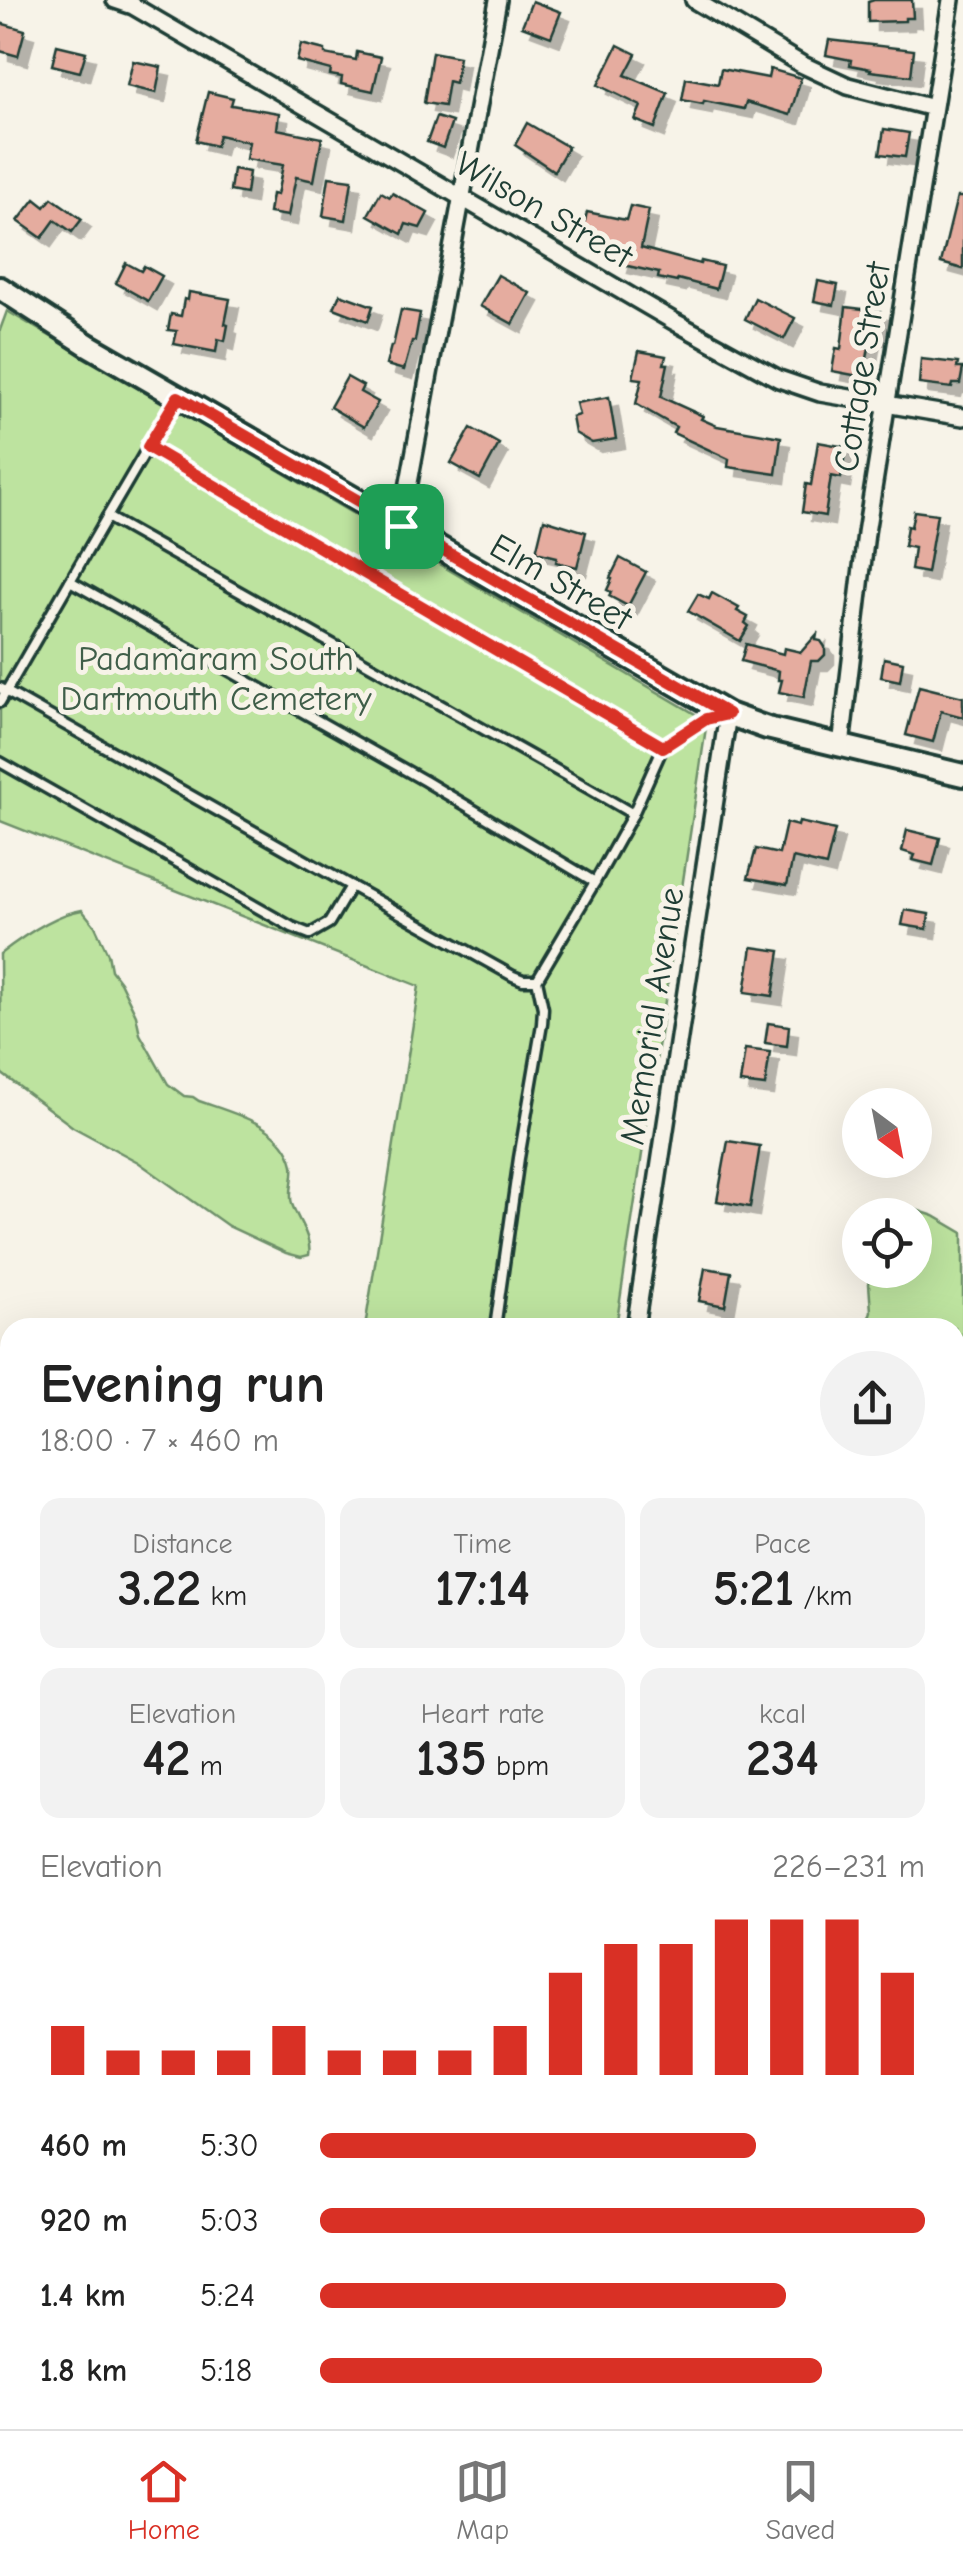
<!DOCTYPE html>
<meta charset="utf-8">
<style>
:root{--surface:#fff;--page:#f2f2f2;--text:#222;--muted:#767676;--line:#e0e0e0;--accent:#d93025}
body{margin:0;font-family:"Comic Neue",sans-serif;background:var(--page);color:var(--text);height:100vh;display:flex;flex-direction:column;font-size:38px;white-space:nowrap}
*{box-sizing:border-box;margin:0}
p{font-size:32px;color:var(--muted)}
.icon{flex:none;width:55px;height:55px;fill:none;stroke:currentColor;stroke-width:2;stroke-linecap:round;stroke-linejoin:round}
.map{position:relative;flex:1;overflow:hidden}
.side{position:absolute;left:0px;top:1318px;width:965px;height:1112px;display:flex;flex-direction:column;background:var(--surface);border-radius:30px 30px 0 0;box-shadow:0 10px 40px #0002}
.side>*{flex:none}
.needle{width:65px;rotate:148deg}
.buttons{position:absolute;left:842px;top:1088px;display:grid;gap:20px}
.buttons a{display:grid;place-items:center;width:90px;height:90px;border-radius:50%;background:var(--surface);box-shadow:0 10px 40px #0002;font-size:50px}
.pin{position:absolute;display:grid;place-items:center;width:85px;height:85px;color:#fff;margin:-42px;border-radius:20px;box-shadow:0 5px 15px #0006}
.round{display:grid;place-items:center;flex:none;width:105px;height:105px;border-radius:52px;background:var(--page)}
.summary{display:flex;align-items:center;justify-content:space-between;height:170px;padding:0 40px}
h1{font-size:55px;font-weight:700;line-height:75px}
.stats{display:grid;grid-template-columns:repeat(3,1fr);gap:15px;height:170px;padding:10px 40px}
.stats div{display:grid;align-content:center;border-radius:20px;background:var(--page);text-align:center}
.stats b{font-size:50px;font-weight:700}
.stats small{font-size:28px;font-weight:400}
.stats p{font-size:28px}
.chart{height:280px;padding:20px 40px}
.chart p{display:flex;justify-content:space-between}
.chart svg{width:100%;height:180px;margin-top:10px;stroke:var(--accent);stroke-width:6}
ul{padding:0 40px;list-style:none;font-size:32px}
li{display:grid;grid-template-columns:160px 120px 1fr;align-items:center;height:75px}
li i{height:25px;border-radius:12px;background:var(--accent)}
.menu{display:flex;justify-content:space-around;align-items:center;height:140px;border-top:2px solid var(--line);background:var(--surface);font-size:28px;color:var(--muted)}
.menu a{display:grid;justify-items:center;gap:5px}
.menu .on{color:var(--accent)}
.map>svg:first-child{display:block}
.green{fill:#bde39f;stroke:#6e906a;stroke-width:2.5}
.building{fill:#e5ac9f;stroke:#1f3d34;stroke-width:2.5;filter:url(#shadow)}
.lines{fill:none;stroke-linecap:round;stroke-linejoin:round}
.service-casing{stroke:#1f3d34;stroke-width:15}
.minor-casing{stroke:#1f3d34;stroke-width:22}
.tertiary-casing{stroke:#1f3d34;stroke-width:28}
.service{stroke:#f7f3e8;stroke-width:8}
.minor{stroke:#f7f3e8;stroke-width:15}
.tertiary{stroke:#f7f3e8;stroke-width:20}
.route-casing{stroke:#fff;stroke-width:20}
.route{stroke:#d93025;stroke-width:12}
.labels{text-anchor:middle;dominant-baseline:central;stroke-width:10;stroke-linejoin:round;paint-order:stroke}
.street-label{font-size:35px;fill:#1f3d34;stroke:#f7f3e8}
.park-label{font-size:35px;fill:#3f5e49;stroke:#f7f3e8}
</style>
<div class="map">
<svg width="963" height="2429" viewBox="0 0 963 2429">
<defs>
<filter id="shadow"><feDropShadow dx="9" dy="9" stdDeviation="0" flood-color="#0004"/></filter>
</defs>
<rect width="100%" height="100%" fill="#f7f3e8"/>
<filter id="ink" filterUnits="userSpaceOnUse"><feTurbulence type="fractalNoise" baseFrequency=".01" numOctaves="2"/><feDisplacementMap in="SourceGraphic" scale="20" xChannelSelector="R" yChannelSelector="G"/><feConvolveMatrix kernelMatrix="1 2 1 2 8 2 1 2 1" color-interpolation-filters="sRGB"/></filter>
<g filter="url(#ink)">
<!-- green -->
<g class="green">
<path d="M 7,311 L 707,721 L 616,1327 L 365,1327 L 419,986 L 0,821 L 0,330 Z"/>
<path d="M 82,910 L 95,926 L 108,954 L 111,970 L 120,982 L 136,1015 L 140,1034 L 168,1084 L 184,1096 L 193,1097 L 199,1101 C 233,1113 284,1125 293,1165 C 295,1178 288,1192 292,1204 C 298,1221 312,1237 309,1255 L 301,1257 L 286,1253 L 228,1226 L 138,1162 L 73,1127 L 1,1073 L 0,954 C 22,937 54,914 82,910 Z"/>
<path d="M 910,1208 L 934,1216 L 963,1233 L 963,1615 L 955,1622 L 955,1328 L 866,1327 L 871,1311 L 868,1270 L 915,1270 L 915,1215 L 893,1215 L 900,1210 Z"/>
<path d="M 955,2328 L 963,2338 L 963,2429 L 510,2429 L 499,2420 L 955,2420 Z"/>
</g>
<!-- building -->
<g class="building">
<path d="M 874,0 L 912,0 L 913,18 L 905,18 L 905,21 L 868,22 L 868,2 Z"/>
<path d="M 532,1 L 561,12 L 551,37 L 522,26 Z"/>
<path d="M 0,23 L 25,30 L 18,56 L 0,51 Z"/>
<path d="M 829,40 L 914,50 L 911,76 L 870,71 L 871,69 L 850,65 L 851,60 L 826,55 Z"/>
<path d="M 301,44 L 325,50 L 325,54 L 356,60 L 357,52 L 381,57 L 373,91 L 341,84 L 342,77 L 330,75 L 331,70 L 297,61 Z"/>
<path d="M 57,45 L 86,52 L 80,72 L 52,65 Z"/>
<path d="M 618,45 L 636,54 L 625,75 L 668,93 L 655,128 L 635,120 L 641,106 L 598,85 Z"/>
<path d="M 432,52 L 459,57 L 455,83 L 448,81 L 444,106 L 424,103 Z"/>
<path d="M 133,61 L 161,67 L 156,93 L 127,86 Z"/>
<path d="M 721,69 L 768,78 L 770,69 L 801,78 L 790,115 L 746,102 L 744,109 L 704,101 L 703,104 L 682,100 L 686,78 L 718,84 Z"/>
<path d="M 208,92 L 233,98 L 231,105 L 279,113 L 277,129 L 322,138 L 314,181 L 296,177 L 288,216 L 269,213 L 272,194 L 277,195 L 283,165 L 246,159 L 249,142 L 219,135 L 216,146 L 196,141 Z"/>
<path d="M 436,117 L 452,122 L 443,148 L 427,142 Z"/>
<path d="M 527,123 L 568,147 L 554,171 L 515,145 Z"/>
<path d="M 884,129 L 909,133 L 905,157 L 880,154 Z"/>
<path d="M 233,169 L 249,172 L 246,194 L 230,191 Z"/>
<path d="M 329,177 L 352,180 L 346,220 L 323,216 Z"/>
<path d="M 381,192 L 390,197 L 392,193 L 428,213 L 420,228 L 406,224 L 402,234 L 368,215 Z"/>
<path d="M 957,197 L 963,197 L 963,269 L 941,263 Z"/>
<path d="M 52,198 L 82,219 L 72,232 L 55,220 L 42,238 L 18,221 L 35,199 L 45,207 Z"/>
<path d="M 630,206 L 649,210 L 641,248 L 700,264 L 701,261 L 722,266 L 716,289 L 678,279 L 677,282 L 658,278 L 659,273 L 619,264 L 621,257 L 614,256 L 615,249 L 600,246 L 602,238 L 582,233 L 587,212 L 626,220 Z"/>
<path d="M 126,263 L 141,271 L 144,266 L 162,276 L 148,301 L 116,283 Z"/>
<path d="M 498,275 L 530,293 L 513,324 L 480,306 Z"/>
<path d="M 818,281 L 838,285 L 834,305 L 814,301 Z"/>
<path d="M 189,292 L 230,299 L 225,324 L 228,325 L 225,341 L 218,339 L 216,352 L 174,344 L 177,331 L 168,330 L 171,314 L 181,316 L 184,299 L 188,300 Z"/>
<path d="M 340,294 L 373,306 L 368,321 L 334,308 Z"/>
<path d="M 755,298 L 795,318 L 784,339 L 745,319 Z"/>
<path d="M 846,307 L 880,311 L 877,336 L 871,335 L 864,377 L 832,371 L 836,348 L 841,349 Z"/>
<path d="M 401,310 L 420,313 L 415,341 L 412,341 L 404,370 L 386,365 L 391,346 L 393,346 Z"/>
<path d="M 639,351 L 666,356 L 664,364 L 668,364 L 661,397 L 703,416 L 701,419 L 717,426 L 781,437 L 776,474 L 728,467 L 729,459 L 673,433 L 676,427 L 636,404 L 642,379 L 633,378 Z"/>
<path d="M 921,359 L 958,363 L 957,368 L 963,368 L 960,384 L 953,384 L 952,388 L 919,384 Z"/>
<path d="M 347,377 L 363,386 L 360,392 L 378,402 L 364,427 L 330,407 Z"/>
<path d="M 609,397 L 616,439 L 592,443 L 575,433 L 572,417 L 579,415 L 576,403 Z"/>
<path d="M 471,428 L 499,444 L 480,479 L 451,463 Z"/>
<path d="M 818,442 L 846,447 L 841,478 L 831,476 L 825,516 L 802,512 L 806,484 L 811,485 Z"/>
<path d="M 914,511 L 937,514 L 927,573 L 911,570 L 914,548 L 904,546 L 907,526 L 911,527 Z"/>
<path d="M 544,519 L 586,532 L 577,567 L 556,562 L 557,557 L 536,552 Z"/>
<path d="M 620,558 L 646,572 L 628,606 L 609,596 L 611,592 L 607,590 L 612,579 L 610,578 Z"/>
<path d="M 712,593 L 739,608 L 737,611 L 748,617 L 745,623 L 749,626 L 740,641 L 688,611 L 698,594 L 709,599 Z"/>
<path d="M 817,634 L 816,640 L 821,641 L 825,647 L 825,655 L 819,661 L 811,661 L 804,697 L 779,692 L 782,680 L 778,680 L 779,671 L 741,661 L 746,644 L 783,654 L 784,648 L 801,652 Z"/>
<path d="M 884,658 L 903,662 L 900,681 L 881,677 Z"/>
<path d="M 919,686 L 963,697 L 963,717 L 941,711 L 933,742 L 906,735 Z"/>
<path d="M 799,822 L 835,830 L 826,866 L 793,858 L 787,885 L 748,878 L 756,849 L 779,854 L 786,823 L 798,826 Z"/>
<path d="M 907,830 L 940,838 L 933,865 L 913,860 L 915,855 L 902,851 Z"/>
<path d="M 905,910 L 929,914 L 927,929 L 902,925 Z"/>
<path d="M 752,947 L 780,951 L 773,996 L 745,992 Z"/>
<path d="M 768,1023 L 789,1026 L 787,1046 L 765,1043 Z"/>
<path d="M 745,1049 L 770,1052 L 765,1086 L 740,1083 Z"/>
<path d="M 728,1141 L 760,1146 L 750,1207 L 717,1201 Z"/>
<path d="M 705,1268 L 731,1272 L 725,1306 L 699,1301 Z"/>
</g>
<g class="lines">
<!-- service casing -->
<g class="service-casing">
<g id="service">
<path d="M 176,401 L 148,447 L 663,747 L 706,719 L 720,716"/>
<path d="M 107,517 L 148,447"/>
<path d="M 70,581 L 107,517 L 588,788 L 633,814 L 595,882"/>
<path d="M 0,688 L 351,886 L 329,923 L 310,934 L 292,927 L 0,762"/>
<path d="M 0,702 L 70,581 L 425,781 L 595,882 L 537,980 L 543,1008 L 542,1024 L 519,1158 L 495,1328"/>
<path d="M 633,814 L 663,747"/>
<path d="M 351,886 L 513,976 L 523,980 L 537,980"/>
</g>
</g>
<!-- minor casing -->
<g class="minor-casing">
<g id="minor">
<path d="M 115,0 L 133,6 L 675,322 L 779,379 L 820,393 L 963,417"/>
<path d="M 694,0 L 801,64 L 848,86 L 933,108"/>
<path d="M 401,526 L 498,0"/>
<path d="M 841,746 L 866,533 L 951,0"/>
<path d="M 635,1328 L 728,714"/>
<path d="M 0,1413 L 5,1394"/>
<path d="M 0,1505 L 10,1507"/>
<path d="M 0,2278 L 10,2208"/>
</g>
</g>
<!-- tertiary casing -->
<g class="tertiary-casing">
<g id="tertiary">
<path d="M 0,288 L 88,345 L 728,714 L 767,728 L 963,775"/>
<path d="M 0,1879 L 10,1877"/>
<path d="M 955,1946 L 963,1949"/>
</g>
</g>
<!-- service -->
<use href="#service" class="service"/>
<!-- minor -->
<use href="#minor" class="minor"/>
<!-- tertiary -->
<use href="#tertiary" class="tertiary"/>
</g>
</g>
<g class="lines" filter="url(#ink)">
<!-- route casing -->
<g class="route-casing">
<path id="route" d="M 178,397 L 728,714 L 706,719 L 663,747 L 148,447 Z"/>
</g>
<!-- route -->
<use href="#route" class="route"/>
</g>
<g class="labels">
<!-- street labels -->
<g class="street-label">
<text transform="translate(544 210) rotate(30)">Wilson Street</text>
<text transform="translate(862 367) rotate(-81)">Cottage Street</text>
<text transform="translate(561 582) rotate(30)">Elm Street</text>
<text transform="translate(652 1016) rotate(-81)">Memorial Avenue</text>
</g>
<!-- park labels -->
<g class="park-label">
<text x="216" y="658">Padamaram South<tspan x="216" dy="40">Dartmouth Cemetery</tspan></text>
</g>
</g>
</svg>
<div class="buttons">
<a><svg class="needle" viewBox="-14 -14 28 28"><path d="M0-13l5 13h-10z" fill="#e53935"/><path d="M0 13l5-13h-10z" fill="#767676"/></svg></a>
<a><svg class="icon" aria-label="locate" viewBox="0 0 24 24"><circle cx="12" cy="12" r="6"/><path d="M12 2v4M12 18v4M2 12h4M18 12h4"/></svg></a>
</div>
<div class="pin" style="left:401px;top:526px;background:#1e9e55"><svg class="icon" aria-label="arrive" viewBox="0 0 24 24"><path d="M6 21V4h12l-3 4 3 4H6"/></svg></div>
<section class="side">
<div class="summary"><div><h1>Evening run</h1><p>18:00 · 7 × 460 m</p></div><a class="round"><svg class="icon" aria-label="share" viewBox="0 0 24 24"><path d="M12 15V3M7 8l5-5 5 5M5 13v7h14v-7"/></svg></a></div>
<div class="stats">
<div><p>Distance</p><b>3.22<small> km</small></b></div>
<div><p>Time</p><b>17:14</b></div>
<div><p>Pace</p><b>5:21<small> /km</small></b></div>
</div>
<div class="stats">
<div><p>Elevation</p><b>42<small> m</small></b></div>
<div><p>Heart rate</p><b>135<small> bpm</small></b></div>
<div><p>kcal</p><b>234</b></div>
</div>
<div class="chart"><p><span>Elevation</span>226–231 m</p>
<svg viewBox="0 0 160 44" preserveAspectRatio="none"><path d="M5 44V32M15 44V38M25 44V38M35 44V38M45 44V32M55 44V38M65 44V38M75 44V38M85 44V32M95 44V19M105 44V12M115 44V12M125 44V6M135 44V6M145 44V6M155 44V19"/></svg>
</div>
<ul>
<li><b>460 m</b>5:30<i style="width:72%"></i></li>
<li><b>920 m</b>5:03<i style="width:100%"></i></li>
<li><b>1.4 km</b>5:24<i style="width:77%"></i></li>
<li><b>1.8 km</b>5:18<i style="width:83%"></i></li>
</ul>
</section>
</div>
<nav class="menu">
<a class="on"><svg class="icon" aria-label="home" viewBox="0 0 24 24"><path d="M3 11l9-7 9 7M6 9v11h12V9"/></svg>Home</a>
<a><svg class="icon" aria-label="map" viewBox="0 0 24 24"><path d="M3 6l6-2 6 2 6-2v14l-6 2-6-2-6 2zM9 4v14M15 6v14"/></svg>Map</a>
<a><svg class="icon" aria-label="saved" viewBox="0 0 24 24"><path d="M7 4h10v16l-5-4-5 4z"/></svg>Saved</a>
</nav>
